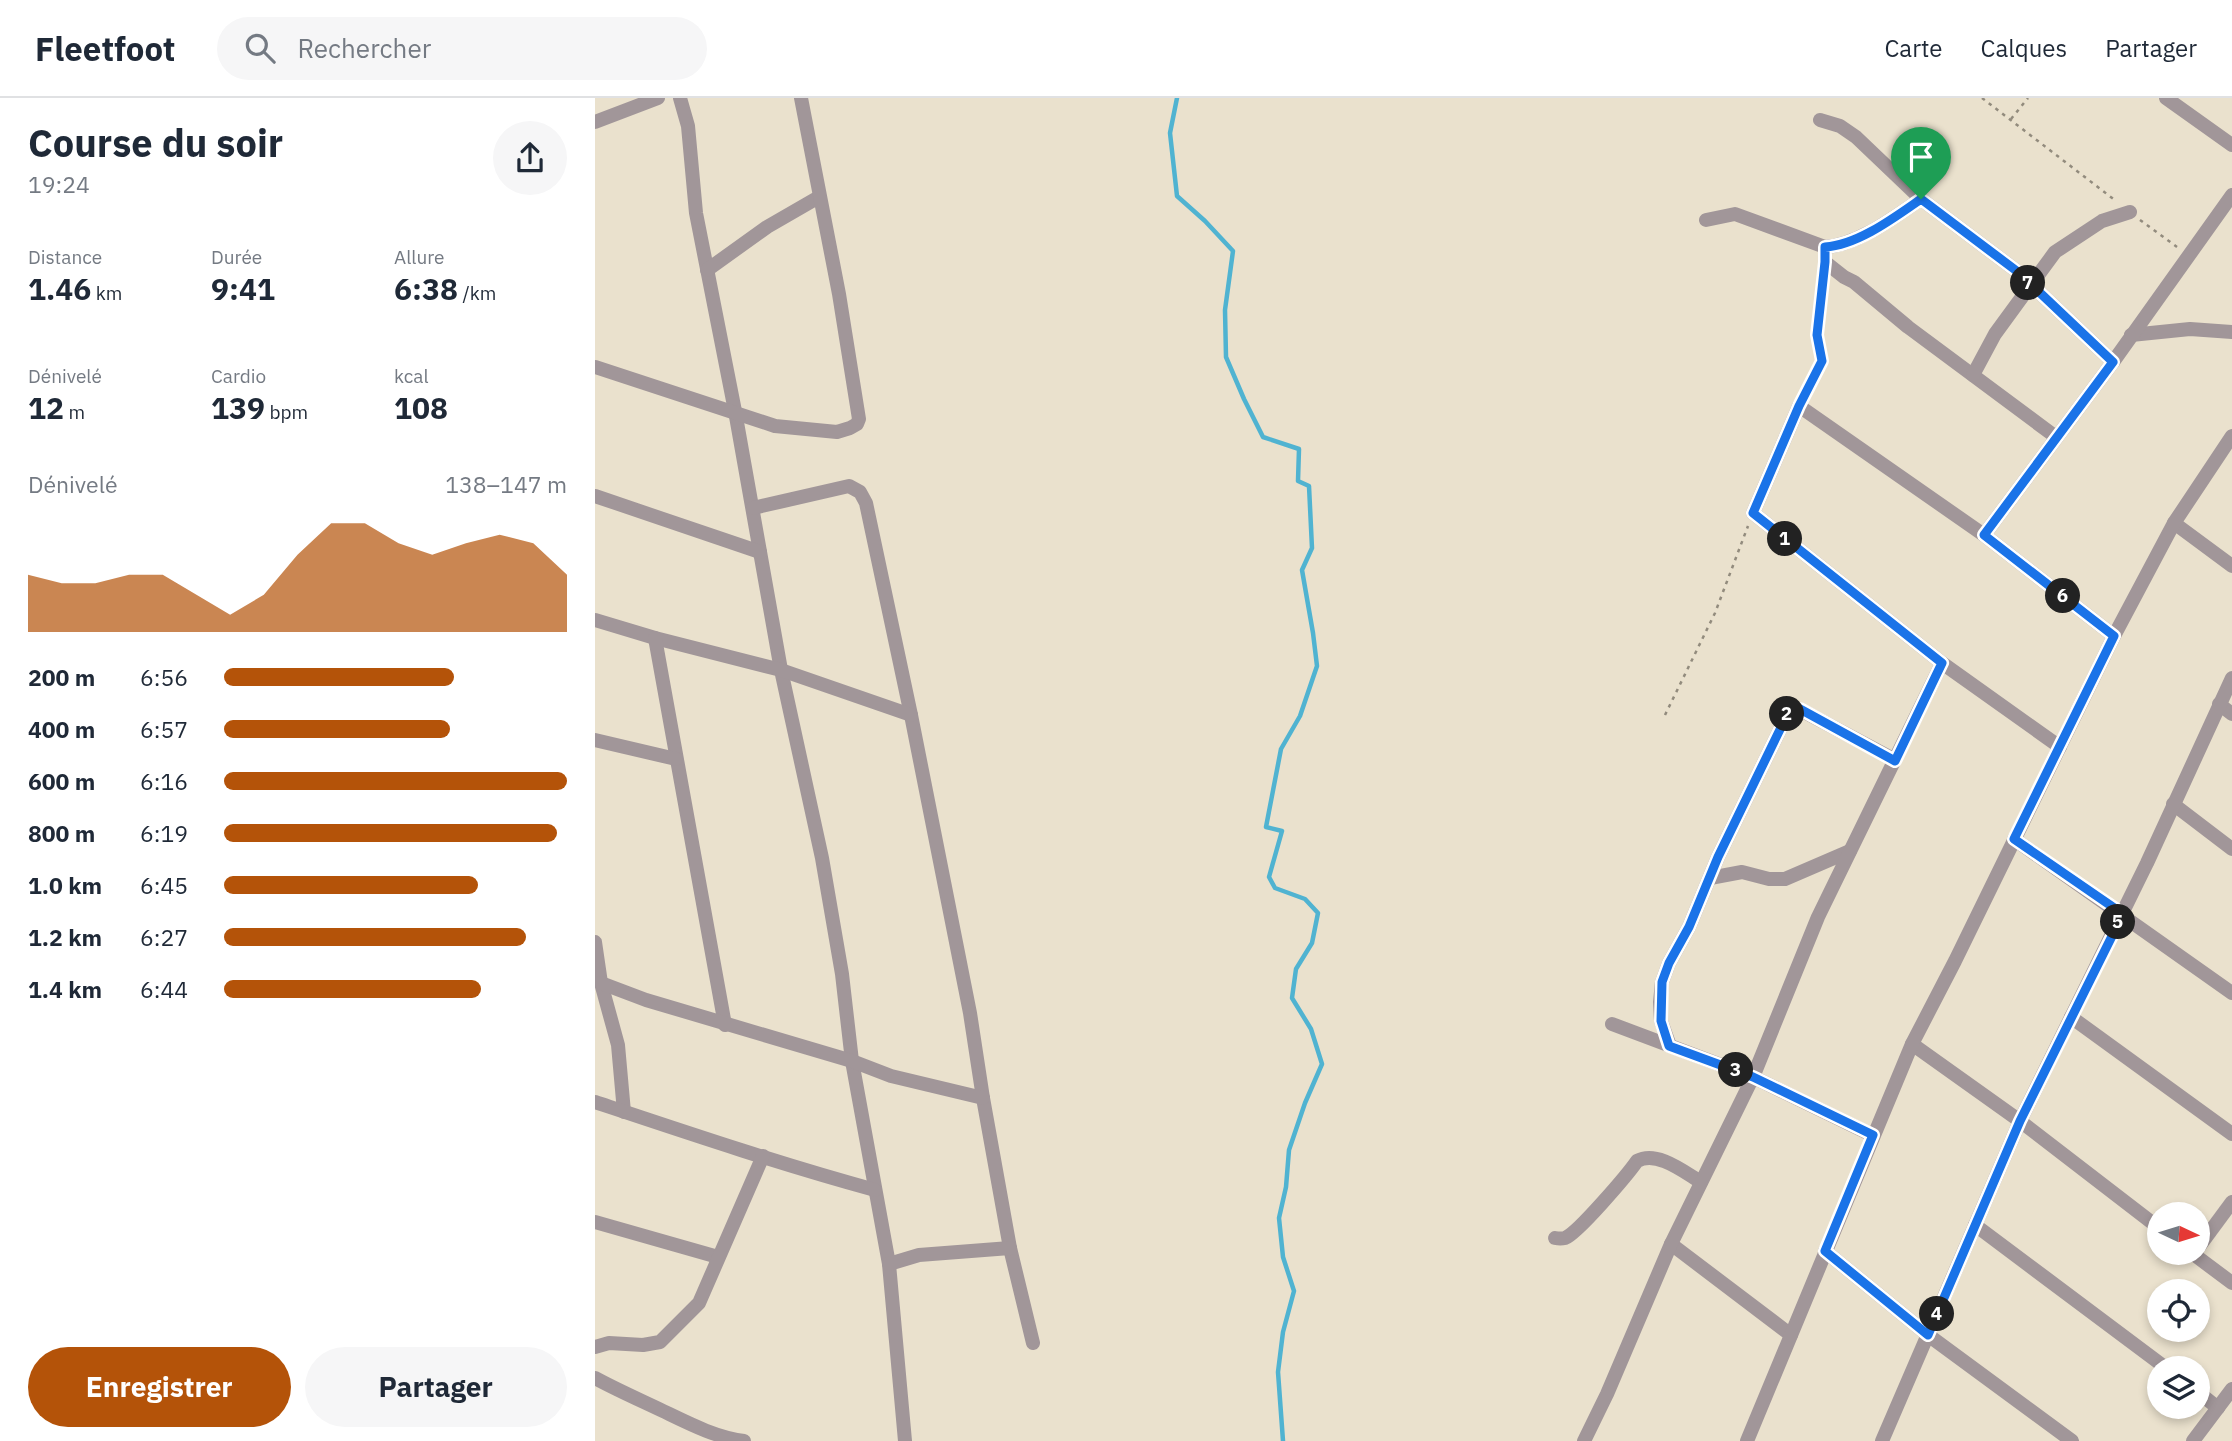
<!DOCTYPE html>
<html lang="fr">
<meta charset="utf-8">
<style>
:root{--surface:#fff;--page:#f6f6f7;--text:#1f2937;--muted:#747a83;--line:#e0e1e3;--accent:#b45309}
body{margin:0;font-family:"IBM Plex Sans",sans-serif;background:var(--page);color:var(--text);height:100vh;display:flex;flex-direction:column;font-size:26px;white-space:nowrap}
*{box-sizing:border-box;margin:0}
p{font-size:23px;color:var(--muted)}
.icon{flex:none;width:38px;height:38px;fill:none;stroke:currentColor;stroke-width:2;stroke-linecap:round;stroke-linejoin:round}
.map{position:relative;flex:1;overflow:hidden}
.panel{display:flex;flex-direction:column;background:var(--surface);width:595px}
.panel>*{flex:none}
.needle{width:46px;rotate:94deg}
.fabs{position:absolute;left:1552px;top:1104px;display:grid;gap:14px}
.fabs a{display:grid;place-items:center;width:63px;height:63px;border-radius:50%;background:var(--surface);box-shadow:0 4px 10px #0003;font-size:35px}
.pin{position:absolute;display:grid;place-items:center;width:60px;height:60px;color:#fff;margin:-72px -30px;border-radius:50% 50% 50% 0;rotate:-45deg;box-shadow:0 0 7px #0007}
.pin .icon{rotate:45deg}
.km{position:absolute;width:35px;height:35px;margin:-18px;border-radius:50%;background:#222;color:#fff;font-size:19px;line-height:35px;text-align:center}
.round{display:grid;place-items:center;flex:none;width:74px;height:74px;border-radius:37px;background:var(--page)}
.head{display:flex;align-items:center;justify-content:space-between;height:119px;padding:0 28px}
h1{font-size:38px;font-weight:700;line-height:52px}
.metrics{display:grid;grid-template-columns:repeat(3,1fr);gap:10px;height:119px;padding:7px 28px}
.metrics div{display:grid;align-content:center}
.metrics b{font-size:30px;font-weight:700}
.metrics small{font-size:19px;font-weight:400}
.metrics p{font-size:19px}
.chart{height:196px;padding:14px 28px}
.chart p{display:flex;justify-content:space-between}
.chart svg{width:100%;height:126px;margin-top:7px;fill:var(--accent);opacity:.7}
.button{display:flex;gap:14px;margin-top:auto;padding:14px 28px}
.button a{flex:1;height:80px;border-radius:42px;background:var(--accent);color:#fff;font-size:28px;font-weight:700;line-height:80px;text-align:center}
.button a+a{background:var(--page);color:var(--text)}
ul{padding:0 28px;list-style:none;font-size:23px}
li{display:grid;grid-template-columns:112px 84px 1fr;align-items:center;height:52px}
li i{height:18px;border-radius:9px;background:var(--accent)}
header{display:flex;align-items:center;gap:42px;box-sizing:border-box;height:98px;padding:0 35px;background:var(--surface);border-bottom:2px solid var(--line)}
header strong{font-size:33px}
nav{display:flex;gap:38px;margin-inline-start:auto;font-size:24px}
.search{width:490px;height:63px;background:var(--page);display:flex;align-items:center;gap:18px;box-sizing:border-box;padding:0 24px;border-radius:38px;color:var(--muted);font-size:26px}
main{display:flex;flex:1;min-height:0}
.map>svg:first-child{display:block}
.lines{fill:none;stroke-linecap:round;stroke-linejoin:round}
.stream{stroke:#50b3d1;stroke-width:4.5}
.path{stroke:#928b7d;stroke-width:2.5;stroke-dasharray:3.5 5;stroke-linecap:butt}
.street{stroke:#a19699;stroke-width:14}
.route-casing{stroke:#fff;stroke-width:14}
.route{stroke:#1a73e8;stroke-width:9}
</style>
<header>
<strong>Fleetfoot</strong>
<div class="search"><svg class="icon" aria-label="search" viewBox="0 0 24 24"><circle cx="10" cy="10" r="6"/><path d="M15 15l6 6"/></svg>Rechercher</div>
<nav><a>Carte</a><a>Calques</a><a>Partager</a></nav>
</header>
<main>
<section class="panel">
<div class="head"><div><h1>Course du soir</h1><p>19:24</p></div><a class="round"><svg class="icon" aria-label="share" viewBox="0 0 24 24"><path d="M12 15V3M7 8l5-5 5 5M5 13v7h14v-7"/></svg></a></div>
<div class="metrics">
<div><p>Distance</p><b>1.46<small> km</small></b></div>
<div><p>Durée</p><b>9:41</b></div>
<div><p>Allure</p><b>6:38<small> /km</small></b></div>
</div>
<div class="metrics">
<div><p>Dénivelé</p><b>12<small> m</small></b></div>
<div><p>Cardio</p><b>139<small> bpm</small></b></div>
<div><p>kcal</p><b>108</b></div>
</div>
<div class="chart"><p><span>Dénivelé</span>138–147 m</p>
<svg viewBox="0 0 160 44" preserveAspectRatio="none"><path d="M0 44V24L10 27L20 27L30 24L40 24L50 31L60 38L70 31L80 17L90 6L100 6L110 13L120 17L130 13L140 10L150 13L160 24V44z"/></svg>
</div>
<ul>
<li><b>200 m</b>6:56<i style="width:67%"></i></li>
<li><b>400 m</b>6:57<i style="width:66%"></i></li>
<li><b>600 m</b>6:16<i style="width:100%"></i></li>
<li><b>800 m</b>6:19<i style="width:97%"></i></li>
<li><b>1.0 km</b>6:45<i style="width:74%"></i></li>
<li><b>1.2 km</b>6:27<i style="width:88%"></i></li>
<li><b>1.4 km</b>6:44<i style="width:75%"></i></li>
</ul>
<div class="button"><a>Enregistrer</a><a>Partager</a></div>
</section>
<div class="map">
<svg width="1637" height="1343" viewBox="0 0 1637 1343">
<rect width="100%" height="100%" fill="#eae1cd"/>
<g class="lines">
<!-- stream -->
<path class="stream" d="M 582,0 L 575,35 L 582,98 L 610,123 L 638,153 L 630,212 L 631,259 L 649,301 L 668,339 L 704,351 L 703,383 L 714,388 L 717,450 L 707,472 L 718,535 L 722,568 L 705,618 L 686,651 L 671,729 L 687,733 L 674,779 L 680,790 L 710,801 L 723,815 L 717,845 L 701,871 L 697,900 L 716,931 L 727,966 L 710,1005 L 694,1052 L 691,1089 L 684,1120 L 688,1159 L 699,1193 L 688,1234 L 683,1274 L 688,1343"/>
<!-- path -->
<g class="path">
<path d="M 1387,0 L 1521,103"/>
<path d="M 1416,21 L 1433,0"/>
<path d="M 1545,122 L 1582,149"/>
<path d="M 1210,296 L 1227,259 L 1222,237 L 1229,182"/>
<path d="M 1070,617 L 1120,515 L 1153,428"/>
</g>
<!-- street -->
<g class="street">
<path d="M 85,0 L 93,28 L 101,115 L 140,313 L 186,572 L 227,760 L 247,876 L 257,963 L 294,1166 L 310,1343"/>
<path d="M 1571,0 L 1637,47"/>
<path d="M 1225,22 L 1245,28 L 1261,39 L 1326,101 L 1423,174 L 1518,264"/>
<path d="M 0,24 L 63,0"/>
<path d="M 1111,122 L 1140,116 L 1230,149 C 1263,147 1299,119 1326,101"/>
<path d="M 1230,164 L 1249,179 L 1259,184 L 1313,229 L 1461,339"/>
<path d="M 112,172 L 172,129 L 224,99"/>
<path d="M 1536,237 L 1595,231 L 1637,234"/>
<path d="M 0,269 L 180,328 L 242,334 L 255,330 L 262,326 L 264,321 L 244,196 L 206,0"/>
<path d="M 1378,277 L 1400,236 L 1460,154 L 1507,123 L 1535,114"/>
<path d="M 0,398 L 165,454"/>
<path d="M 158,410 L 254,388 L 265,394 L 271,405 L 316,617 L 375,915 L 388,1000 L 415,1150 L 438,1245"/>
<path d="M 1579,425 L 1637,468"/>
<path d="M 1389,437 L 1518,264 L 1637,97"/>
<path d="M 0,522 L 60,540 L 186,572 L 316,617"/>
<path d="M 60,540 L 130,927"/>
<path d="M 1624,606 L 1637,616"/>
<path d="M 0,642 L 81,661"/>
<path d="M 1465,649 L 1347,565 L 1158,415 L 1204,308 L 1389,437 L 1519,538"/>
<path d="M 1578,706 L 1637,751"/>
<path d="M 1419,741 L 1637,895"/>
<path d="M 1115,780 L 1147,774 L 1174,781 L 1190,781 L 1255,753"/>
<path d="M 0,844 L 6,885 L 23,947 L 29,1014"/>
<path d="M 6,885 L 51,902 L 257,963 L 296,978 L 388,1000"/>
<path d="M 1476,919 L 1637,1036"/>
<path d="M 1017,926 L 1158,979 L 1277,1037"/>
<path d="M 1317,946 L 1425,1023 L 1564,1130"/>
<path d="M 1075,948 L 1066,923 L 1065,904 L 1067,884 L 1074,865 L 1094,829 L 1123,759 L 1193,615 L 1196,611 L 1204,611 L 1300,662"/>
<path d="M 0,1004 C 93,1035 185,1066 280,1092"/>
<path d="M 0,1124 L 123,1159"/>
<path d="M 1380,1127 L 1571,1270"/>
<path d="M 960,1140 C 965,1141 966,1141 970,1140 C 983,1135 1033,1076 1042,1063 C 1062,1052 1089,1074 1106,1084"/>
<path d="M 1076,1146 L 1196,1237"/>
<path d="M 1603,1150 L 1637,1104"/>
<path d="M 1230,1153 L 1333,1237 L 1477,1343"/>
<path d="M 1597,1155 L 1637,1185"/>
<path d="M 294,1166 L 324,1157 L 415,1150"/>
<path d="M 0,1249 L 14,1245 L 48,1247 L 65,1244 L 104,1205 L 168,1058"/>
<path d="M 0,1280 C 22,1292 45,1302 68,1313 C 95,1326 120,1339 149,1343"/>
<path d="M 1603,1294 L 1623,1310"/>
<path d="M 989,1343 L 1012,1296 L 1076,1146 L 1158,979 L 1223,819 L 1347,565"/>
<path d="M 1152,1343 L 1317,946 L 1360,863 L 1519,538 L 1579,425 L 1637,338"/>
<path d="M 1287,1343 L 1425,1023 L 1552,765 L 1637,580"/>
<path d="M 1598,1343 L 1637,1291"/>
</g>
</g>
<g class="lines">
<!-- route casing -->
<g class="route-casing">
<path id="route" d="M 1326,101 L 1423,174 L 1518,264 L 1389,437 L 1519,538 L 1419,741 L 1528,816 L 1425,1023 L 1333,1237 L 1230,1153 L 1278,1037 L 1158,979 L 1074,948 L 1066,923 L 1067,884 L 1074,865 L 1094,829 L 1123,759 L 1193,615 L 1196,611 L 1205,611 L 1300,663 L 1347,565 L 1158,415 L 1204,308 L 1227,263 L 1222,237 L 1230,164 L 1230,149 C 1263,147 1300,119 1326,101 Z"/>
</g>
<!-- route -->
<use href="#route" class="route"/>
</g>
</svg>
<div class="fabs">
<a><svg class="needle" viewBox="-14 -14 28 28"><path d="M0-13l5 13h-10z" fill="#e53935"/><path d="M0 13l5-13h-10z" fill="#747a83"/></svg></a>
<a><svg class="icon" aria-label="locate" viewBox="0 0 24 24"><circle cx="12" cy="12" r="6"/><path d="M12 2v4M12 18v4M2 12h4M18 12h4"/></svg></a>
<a><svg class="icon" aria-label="layers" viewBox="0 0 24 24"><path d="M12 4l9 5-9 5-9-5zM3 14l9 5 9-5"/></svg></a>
</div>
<div class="pin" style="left:1326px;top:101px;background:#1e9e55"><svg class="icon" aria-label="arrive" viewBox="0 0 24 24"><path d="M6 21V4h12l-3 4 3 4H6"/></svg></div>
<b class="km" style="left:1190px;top:441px">1</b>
<b class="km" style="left:1192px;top:616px">2</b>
<b class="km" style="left:1141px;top:972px">3</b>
<b class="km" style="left:1342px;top:1216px">4</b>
<b class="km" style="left:1523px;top:824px">5</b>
<b class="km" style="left:1468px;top:498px">6</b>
<b class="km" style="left:1433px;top:185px">7</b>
</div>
</main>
